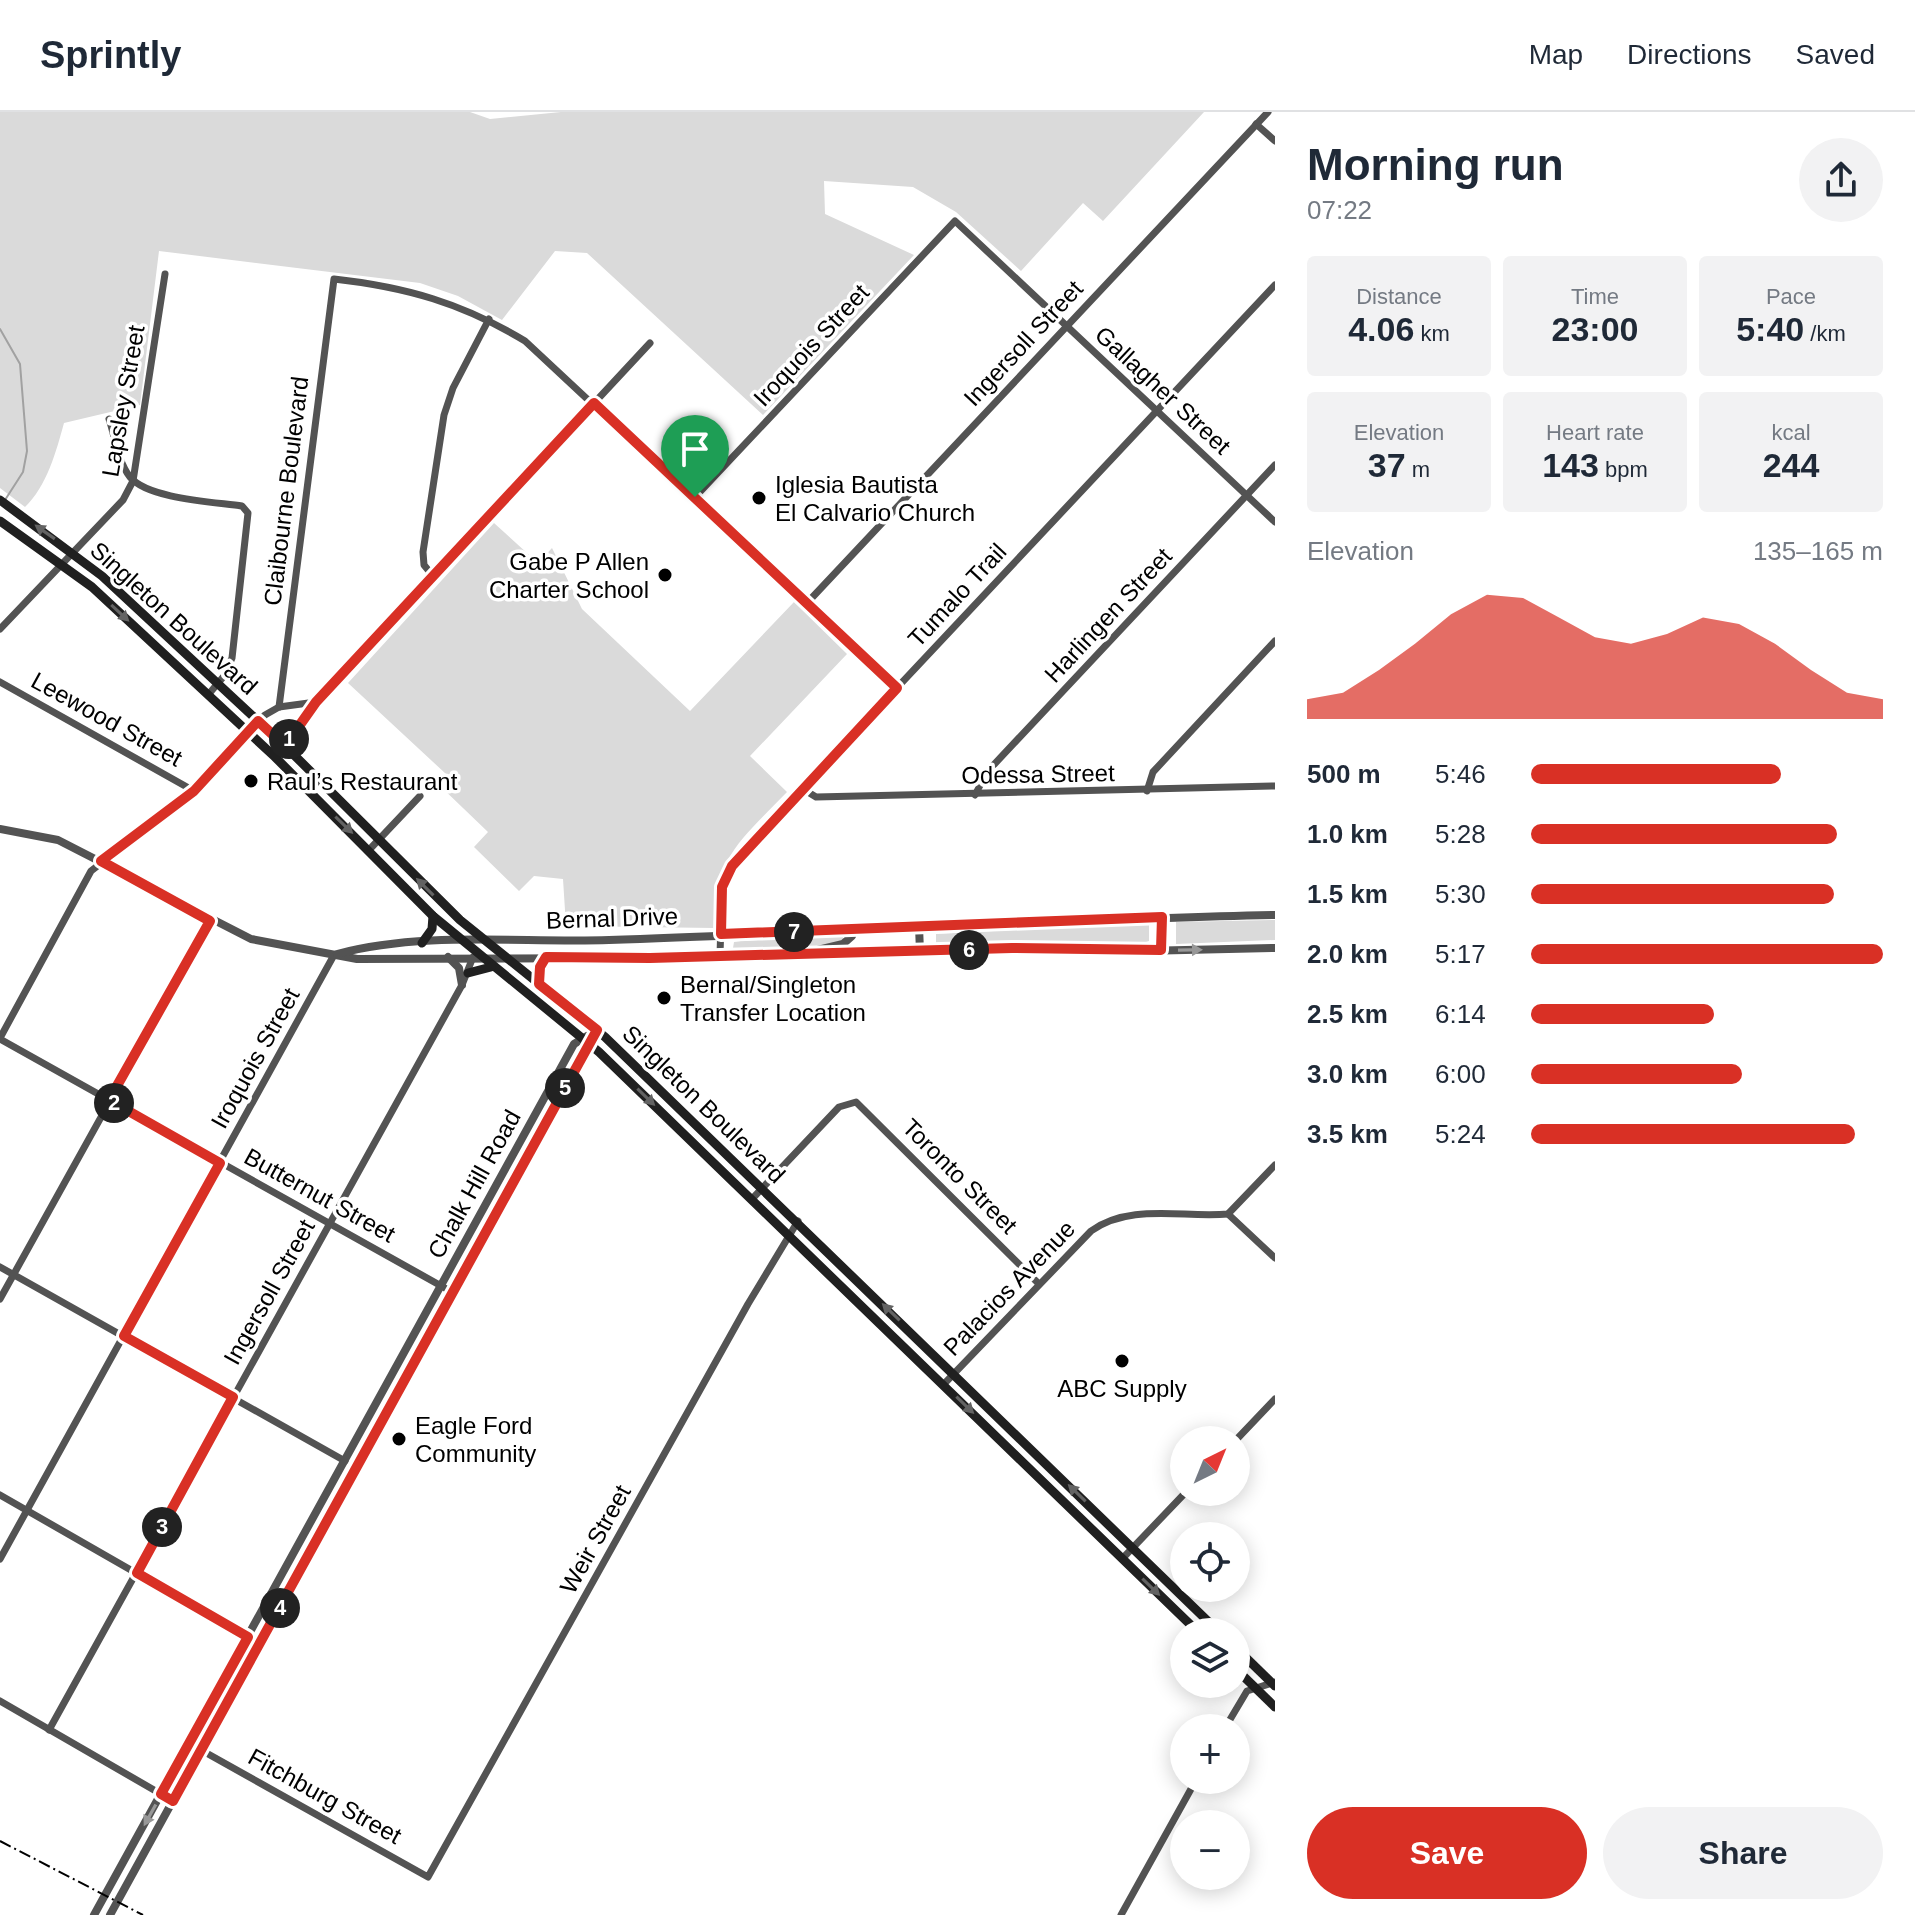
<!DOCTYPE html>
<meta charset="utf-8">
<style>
:root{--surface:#fff;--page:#f2f2f3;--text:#1f2937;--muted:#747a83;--line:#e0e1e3;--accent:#d93025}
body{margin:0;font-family:Arial,sans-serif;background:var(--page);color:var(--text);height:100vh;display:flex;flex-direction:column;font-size:30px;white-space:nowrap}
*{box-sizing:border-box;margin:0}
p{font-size:26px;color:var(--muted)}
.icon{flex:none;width:44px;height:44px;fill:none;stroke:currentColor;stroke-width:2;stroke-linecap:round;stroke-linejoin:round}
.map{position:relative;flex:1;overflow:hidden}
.side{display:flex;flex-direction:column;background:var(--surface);width:640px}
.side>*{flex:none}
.needle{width:52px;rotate:43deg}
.buttons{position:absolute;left:1170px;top:1314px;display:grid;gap:16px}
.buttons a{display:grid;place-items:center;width:80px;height:80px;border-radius:50%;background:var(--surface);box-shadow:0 4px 20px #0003;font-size:40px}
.pin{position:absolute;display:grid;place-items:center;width:68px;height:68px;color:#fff;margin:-82px -34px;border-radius:50% 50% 50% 0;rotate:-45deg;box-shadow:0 0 8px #0007}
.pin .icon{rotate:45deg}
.km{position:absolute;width:40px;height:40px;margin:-20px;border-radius:50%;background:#222;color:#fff;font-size:22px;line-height:40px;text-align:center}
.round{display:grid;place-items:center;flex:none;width:84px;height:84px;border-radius:42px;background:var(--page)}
.summary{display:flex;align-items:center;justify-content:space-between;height:136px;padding:0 32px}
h1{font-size:44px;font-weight:800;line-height:60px}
.figures{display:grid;grid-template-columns:repeat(3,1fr);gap:12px;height:136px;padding:8px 32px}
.figures div{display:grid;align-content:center;border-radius:8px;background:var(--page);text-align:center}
.figures b{font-size:34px;font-weight:800}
.figures small{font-size:22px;font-weight:400}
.figures p{font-size:22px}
.chart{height:224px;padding:16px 32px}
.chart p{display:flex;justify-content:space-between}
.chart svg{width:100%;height:144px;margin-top:8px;fill:var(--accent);opacity:.7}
.button{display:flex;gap:16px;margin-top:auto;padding:16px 32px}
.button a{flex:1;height:92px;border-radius:48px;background:var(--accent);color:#fff;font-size:32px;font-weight:800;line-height:92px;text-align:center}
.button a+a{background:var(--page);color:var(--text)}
ul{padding:0 32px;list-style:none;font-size:26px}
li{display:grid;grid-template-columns:128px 96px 1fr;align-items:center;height:60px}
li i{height:20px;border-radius:10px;background:var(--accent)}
header{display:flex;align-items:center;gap:48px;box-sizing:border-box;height:112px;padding:0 40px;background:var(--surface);border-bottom:2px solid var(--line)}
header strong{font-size:38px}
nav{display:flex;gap:44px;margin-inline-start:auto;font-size:28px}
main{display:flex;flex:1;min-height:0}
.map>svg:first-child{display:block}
.green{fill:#dadada}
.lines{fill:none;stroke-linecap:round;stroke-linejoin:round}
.stream{stroke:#a1a1a1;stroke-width:2}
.minor{stroke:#535353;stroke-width:7}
.tertiary{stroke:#535353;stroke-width:8}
.secondary{stroke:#202020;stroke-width:9}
.rail{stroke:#000;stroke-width:2;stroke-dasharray:12 4 2 4;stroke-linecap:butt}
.oneway{fill:#636363}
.oneway2{fill:#989898}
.route-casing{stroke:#fff;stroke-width:16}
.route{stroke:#d93025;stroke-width:10}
.poi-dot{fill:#000;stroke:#fff;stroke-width:3}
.labels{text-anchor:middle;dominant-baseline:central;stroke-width:7;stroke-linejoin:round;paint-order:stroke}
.street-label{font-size:24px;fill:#000;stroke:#fff}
.poi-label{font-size:24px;fill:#000;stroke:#fff;text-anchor:start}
</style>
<header>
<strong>Sprintly</strong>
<nav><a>Map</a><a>Directions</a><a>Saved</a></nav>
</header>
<main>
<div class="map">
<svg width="1275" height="1803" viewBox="0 0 1275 1803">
<rect width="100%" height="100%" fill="#fff"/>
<!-- green -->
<g class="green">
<path d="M 0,0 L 470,0 L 490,7 L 561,0 L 1204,0 L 1103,109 L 1083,91 L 1021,159 L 956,100 L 913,75 L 824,69 L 825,102 L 914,143 L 763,303 L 587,141 L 555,139 L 502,208 L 458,184 L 420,171 L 159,139 L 140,293 L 64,311 C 56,340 47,374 25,395 L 0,376 Z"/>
<path d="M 494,411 L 538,451 L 552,436 L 582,497 L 690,599 L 794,490 L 847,542 L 750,644 L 787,680 C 742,727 713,745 714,816 L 566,814 L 563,767 L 534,764 L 519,779 L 474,735 L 488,720 L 438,672 L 446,662 L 348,571 Z"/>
<path d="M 1275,808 L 1275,828 L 1176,832 L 1176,810 Z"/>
<path d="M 1149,811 L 1149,829 L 1146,830 L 1091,835 L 936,833 L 936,822 Z"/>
<path d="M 843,823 L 843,829 C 818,840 761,841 733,836 L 734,830 L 741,829 Z"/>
</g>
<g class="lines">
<!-- stream -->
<path class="stream" d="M 0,217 L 20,252 L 27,339 L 23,360 L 5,388"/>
<!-- minor -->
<g class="minor">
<path d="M 1256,12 L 1275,29"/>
<path d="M 109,307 C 115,325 118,350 130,365 C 148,387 215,390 242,394 L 248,401 L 232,546 L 224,564 L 208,583"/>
<path d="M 695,385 L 955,109 L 1275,410"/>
<path d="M 433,464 L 424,453 L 423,440 L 444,303 L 453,276 L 489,207"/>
<path d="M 807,491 L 1268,0"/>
<path d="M 0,517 L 123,388 L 133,369 L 165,162"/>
<path d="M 0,570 L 194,679"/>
<path d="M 279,595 L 334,167 C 406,175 462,191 525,229 L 897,576"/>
<path d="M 285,634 L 315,590"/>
<path d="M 803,677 L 816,685 L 1275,674"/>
<path d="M 1147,679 L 1153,660 L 1275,529"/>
<path d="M 975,683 L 987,660 L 1275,353"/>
<path d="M 369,738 L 420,684"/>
<path d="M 720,843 L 722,775 L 739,744 L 1275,173"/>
<path d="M 0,926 L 91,759 L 194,679 L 265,603 L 279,595 L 316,590 L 650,231"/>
<path d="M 0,927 L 452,1180"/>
<path d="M 752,1087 L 839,995 L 856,990 L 1039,1172"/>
<path d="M 1228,1102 L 1275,1146"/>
<path d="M 0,1155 L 345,1349"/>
<path d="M 0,1187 L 210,809"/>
<path d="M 944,1272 L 1091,1119 C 1130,1091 1182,1106 1228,1102 L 1275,1053"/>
<path d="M 1236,1328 L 1275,1287"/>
<path d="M 0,1383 L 260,1532"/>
<path d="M 0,1447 L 334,843"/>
<path d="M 1122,1447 L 1186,1380"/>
<path d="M 0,1589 L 173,1689"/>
<path d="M 1225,1616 L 1247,1579 L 1275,1570"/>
<path d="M 49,1618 L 462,873 L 473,845"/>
<path d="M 201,1638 L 428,1765 L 748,1192 L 798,1109"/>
<path d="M 1121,1803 L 1196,1668"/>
</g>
<!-- tertiary -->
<g class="tertiary">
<path d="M 0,717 L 58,728 L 251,827 L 357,847 L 650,846 L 1012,836 L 1098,840 L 1275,836"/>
<path d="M 919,814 L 920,840"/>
<path d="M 1161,838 L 1162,805"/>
<path d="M 805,841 L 843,832 L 852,824 L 852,819"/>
<path d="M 337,842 C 424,819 520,831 609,828 C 831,820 1053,808 1275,803"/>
<path d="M 448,845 L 459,856 L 462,873"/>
<path d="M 94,1803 L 574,932 L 597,918"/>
<path d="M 110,1803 L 592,927"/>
</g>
<!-- secondary -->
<g class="secondary">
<path d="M 0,388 L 102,464 L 285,634 L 460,808 L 605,925 L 1219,1520"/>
<path d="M 0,409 L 92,475 L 275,645 L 433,804 L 599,940 L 1198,1520"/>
<path d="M 422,831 L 432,817 L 433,804"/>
<path d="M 468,861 L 491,855"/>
<path d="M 539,872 L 540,855 L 546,845"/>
<path d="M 1236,1536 L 1275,1574"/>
<path d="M 1236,1557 L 1275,1595"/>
</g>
<!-- rail -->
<path class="rail" d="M 0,1729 L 143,1803"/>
</g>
<!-- one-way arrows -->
<defs><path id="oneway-solid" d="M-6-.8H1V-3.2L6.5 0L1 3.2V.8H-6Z" transform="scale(2)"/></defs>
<g class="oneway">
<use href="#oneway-solid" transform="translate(45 420) rotate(-145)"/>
<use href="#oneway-solid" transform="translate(120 501) rotate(43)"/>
<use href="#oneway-solid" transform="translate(344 713) rotate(44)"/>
<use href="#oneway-solid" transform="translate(425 775) rotate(-135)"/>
<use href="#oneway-solid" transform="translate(646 985) rotate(44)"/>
<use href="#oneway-solid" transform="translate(891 1200) rotate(-136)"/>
<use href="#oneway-solid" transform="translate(965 1293) rotate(44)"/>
<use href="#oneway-solid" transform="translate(1077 1381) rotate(-136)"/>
<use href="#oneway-solid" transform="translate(1151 1475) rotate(44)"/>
</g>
<g class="oneway2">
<use href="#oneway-solid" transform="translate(1190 838) rotate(-1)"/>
<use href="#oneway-solid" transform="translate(150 1703) rotate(119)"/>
</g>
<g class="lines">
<!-- route casing -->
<g class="route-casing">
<path id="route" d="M 594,291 L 897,576 L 732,754 L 722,775 L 721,822 L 1162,805 L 1161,838 L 1012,836 L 650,846 L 546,845 L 540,855 L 539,872 L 597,918 L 173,1689 L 161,1682 L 248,1525 L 137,1461 L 233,1285 L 124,1224 L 220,1051 L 109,988 L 210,809 L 101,749 L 194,679 L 258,609 L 285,634 L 316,590 Z"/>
</g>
<!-- route -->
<use href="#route" class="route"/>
</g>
<!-- markers -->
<g class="poi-dot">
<circle cx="759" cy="386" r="8"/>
<circle cx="665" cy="463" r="8"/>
<circle cx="251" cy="669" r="8"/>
<circle cx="664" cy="886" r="8"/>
<circle cx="1122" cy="1249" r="8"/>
<circle cx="399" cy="1327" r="8"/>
</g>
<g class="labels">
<!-- street labels -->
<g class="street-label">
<text transform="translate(1023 231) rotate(-47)">Ingersoll Street</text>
<text transform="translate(811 233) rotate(-47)">Iroquois Street</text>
<text transform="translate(1163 278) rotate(43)">Gallagher Street</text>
<text transform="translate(123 289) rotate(-80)">Lapsley Street</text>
<text transform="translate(286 379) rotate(-83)">Claibourne Boulevard</text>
<text transform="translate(957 483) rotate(-47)">Tumalo Trail</text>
<text transform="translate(1108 503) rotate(-47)">Harlingen Street</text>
<text transform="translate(174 506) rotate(42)">Singleton Boulevard</text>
<text transform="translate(107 607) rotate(29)">Leewood Street</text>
<text transform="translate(1038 662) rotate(-1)">Odessa Street</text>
<text transform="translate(612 806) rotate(-2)">Bernal Drive</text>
<text transform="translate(255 946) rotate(-61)">Iroquois Street</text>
<text transform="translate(704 992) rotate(44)">Singleton Boulevard</text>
<text transform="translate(960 1064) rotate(45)">Toronto Street</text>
<text transform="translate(474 1072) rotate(-61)">Chalk Hill Road</text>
<text transform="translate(320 1083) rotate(29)">Butternut Street</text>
<text transform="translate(1009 1176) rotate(-46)">Palacios Avenue</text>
<text transform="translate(269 1180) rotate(-61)">Ingersoll Street</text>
<text transform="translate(595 1427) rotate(-61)">Weir Street</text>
<text transform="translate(325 1684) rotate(29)">Fitchburg Street</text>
</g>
<!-- poi labels -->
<g class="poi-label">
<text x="775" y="372">Iglesia Bautista<tspan x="775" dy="28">El Calvario Church</tspan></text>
<text x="649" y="449" text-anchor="end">Gabe P Allen<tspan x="649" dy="28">Charter School</tspan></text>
<text x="267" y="669">Raul’s Restaurant</text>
<text x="680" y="872">Bernal/Singleton<tspan x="680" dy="28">Transfer Location</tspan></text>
<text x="1122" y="1276" text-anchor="middle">ABC Supply</text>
<text x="415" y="1313">Eagle Ford<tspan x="415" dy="28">Community</tspan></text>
</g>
</g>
</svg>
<div class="buttons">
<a><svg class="needle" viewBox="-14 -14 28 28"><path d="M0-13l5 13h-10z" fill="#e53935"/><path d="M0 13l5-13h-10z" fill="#747a83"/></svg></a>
<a><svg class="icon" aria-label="locate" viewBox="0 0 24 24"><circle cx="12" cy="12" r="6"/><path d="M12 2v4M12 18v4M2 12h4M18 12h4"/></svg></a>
<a><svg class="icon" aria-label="layers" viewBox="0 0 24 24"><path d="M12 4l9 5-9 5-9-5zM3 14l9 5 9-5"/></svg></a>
<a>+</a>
<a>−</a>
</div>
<div class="pin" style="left:695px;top:385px;background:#1e9e55"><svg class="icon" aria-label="arrive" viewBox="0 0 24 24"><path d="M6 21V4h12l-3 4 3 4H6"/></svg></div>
<b class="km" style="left:289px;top:627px">1</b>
<b class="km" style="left:114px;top:991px">2</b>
<b class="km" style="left:162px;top:1415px">3</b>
<b class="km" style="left:280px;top:1496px">4</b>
<b class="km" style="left:565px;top:976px">5</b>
<b class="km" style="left:969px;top:838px">6</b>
<b class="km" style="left:794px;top:820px">7</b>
</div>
<section class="side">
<div class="summary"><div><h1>Morning run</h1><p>07:22</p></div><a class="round"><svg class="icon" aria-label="share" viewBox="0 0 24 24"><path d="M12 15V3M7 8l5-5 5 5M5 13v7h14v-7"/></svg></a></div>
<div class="figures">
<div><p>Distance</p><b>4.06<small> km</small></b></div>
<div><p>Time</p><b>23:00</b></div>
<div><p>Pace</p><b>5:40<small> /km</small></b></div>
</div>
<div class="figures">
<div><p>Elevation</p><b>37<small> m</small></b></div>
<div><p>Heart rate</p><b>143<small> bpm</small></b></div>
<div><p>kcal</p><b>244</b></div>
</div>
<div class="chart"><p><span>Elevation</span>135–165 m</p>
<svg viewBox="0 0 160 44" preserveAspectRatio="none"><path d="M0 44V38L10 36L20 29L30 21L40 12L50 6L60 7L70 13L80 19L90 21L100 18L110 13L120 15L130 21L140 29L150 36L160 38V44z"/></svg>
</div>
<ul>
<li><b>500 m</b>5:46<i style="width:71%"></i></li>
<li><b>1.0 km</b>5:28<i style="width:87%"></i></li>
<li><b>1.5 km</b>5:30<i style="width:86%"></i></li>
<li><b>2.0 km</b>5:17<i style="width:100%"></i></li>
<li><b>2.5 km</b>6:14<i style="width:52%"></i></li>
<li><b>3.0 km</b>6:00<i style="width:60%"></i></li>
<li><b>3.5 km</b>5:24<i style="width:92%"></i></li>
</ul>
<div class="button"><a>Save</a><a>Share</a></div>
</section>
</main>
